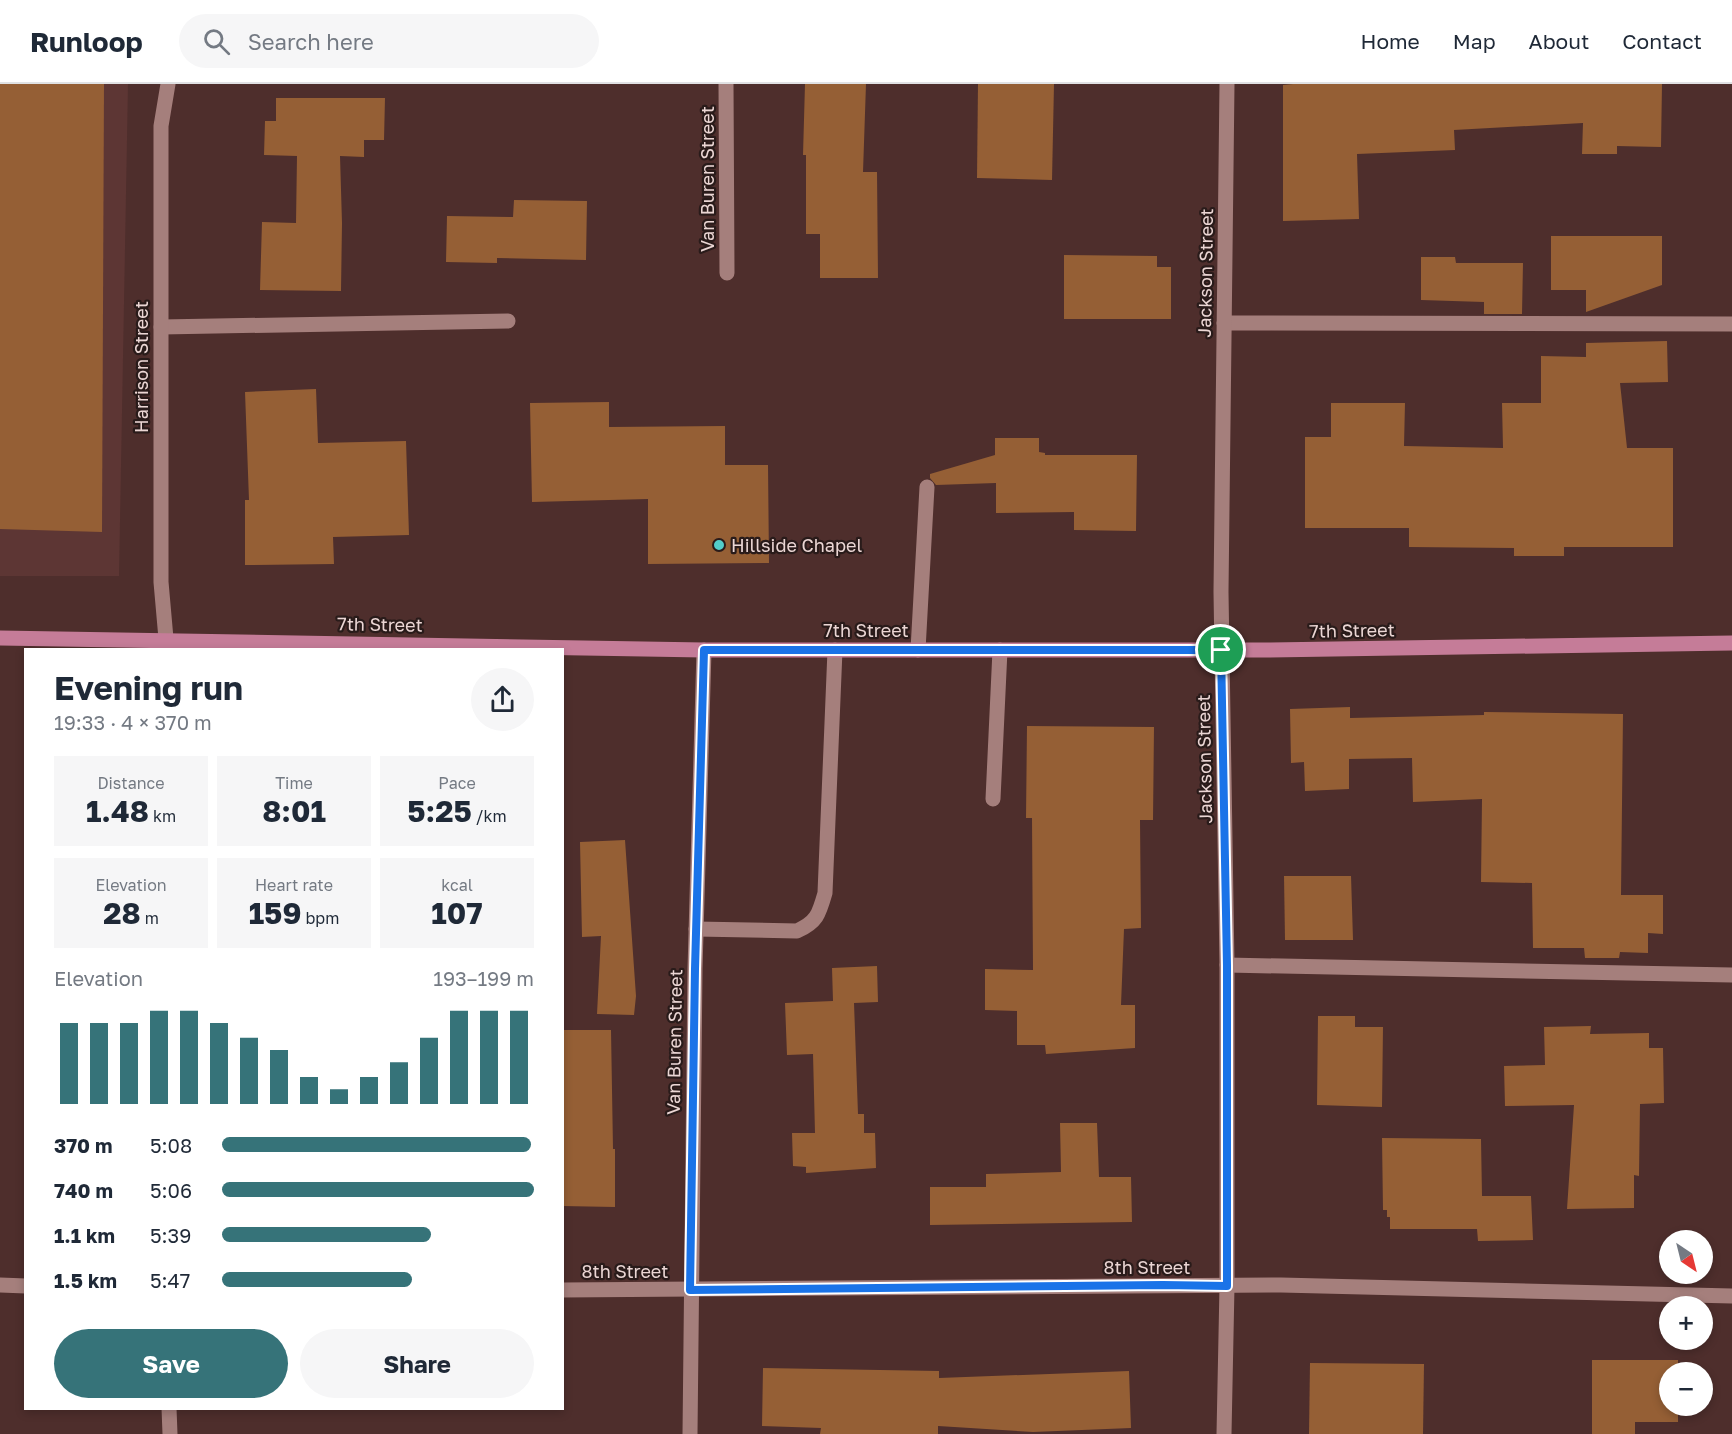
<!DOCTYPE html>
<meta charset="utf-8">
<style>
:root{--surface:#fff;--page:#f6f6f7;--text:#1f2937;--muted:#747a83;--line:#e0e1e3;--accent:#367379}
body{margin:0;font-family:"Golos Text",sans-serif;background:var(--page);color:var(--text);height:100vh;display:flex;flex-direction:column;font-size:22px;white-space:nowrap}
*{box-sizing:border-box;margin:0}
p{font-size:20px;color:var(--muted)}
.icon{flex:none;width:33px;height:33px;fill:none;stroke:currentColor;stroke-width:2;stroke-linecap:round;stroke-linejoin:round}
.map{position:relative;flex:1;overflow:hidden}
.sheet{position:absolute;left:24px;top:564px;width:540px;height:762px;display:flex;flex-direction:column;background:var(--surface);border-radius:0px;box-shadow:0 3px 9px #0003}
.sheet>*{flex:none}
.needle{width:39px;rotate:145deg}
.tools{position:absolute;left:1659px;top:1146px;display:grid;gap:12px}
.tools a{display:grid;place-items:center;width:54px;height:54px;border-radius:50%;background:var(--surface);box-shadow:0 3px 9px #0003;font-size:30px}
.pin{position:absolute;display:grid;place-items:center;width:51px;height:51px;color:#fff;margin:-26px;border:3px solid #fff;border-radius:50%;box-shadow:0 2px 6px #0007}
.round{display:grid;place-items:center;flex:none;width:63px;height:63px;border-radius:32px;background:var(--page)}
.headline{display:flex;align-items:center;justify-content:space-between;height:102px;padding:0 30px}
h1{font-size:33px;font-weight:700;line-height:45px}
.figures{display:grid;grid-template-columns:repeat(3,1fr);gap:9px;height:102px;padding:6px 30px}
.figures div{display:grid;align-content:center;border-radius:0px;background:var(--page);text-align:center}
.figures b{font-size:30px;font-weight:700}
.figures small{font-size:16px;font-weight:400}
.figures p{font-size:16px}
.chart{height:168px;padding:12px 30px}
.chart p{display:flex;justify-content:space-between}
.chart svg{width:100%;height:108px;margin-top:6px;stroke:var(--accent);stroke-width:6}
.button{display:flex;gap:12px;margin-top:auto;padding:12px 30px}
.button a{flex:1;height:69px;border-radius:36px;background:var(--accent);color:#fff;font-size:24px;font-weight:700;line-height:69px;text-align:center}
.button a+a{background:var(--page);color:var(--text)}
ul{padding:0 30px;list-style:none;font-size:20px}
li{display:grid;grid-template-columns:96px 72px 1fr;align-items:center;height:45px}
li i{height:15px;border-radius:8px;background:var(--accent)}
header{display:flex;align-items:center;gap:36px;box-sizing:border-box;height:84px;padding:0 30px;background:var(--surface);border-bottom:2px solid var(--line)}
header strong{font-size:28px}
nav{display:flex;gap:33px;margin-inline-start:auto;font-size:21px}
.search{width:420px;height:54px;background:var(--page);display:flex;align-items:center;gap:15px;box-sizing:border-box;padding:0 21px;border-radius:33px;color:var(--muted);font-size:22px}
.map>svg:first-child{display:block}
.built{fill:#5d3634}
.building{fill:#955f35}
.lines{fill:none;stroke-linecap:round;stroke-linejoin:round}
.lane{stroke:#a57f7c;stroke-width:15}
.street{stroke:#a57f7c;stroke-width:15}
.secondary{stroke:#a57f7c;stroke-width:15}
.primary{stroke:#c57c98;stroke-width:15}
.route-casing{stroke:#fff;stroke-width:12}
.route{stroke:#1a73e8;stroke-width:8}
.poi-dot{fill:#53cdca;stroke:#291b1a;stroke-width:2}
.labels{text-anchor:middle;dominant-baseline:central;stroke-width:4.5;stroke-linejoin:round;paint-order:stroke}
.street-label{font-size:18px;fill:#ebd6d4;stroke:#291b1a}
.poi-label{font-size:18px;fill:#ebd6d4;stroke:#291b1a;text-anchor:start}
</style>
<header>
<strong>Runloop</strong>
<div class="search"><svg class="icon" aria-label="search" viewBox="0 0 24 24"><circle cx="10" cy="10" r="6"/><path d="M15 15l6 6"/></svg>Search here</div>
<nav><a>Home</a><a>Map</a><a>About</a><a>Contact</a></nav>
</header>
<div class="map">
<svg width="1732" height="1350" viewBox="0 0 1732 1350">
<rect width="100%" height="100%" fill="#4e2e2c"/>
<!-- built -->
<path class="built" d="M 0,0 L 128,0 L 119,492 L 0,492 Z"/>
<!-- building -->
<g class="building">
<path d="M 0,0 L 104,0 L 102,448 L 0,445 Z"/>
<path d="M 805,0 L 866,0 L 863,88 L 877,88 L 878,194 L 820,194 L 820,150 L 806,150 L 806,71 L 803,71 Z"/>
<path d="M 978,0 L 1054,0 L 1052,96 L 977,94 Z"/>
<path d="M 1293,0 L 1662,0 L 1661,63 L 1617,62 L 1617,70 L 1582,70 L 1583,39 L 1454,46 L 1455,66 L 1357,70 L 1359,135 L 1283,137 L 1283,1 Z"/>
<path d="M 276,14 L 385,14 L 384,56 L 364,56 L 364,73 L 340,72 L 342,139 L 341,207 L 260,206 L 262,138 L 296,139 L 297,72 L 264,71 L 265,37 L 276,37 Z"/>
<path d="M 514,116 L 587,117 L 586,176 L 497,174 L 497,179 L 446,178 L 447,132 L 513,133 Z"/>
<path d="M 1551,152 L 1662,152 L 1662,201 L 1586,228 L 1586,206 L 1551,206 Z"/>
<path d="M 1064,171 L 1157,172 L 1157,183 L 1171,183 L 1171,235 L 1064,235 Z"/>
<path d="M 1421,173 L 1455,173 L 1456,179 L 1523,179 L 1522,230 L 1484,230 L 1484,218 L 1421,216 Z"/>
<path d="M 1667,257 L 1668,298 L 1620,299 L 1627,364 L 1673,364 L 1673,463 L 1564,463 L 1564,472 L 1514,472 L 1514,464 L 1409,463 L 1409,444 L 1305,444 L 1305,353 L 1331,353 L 1331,319 L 1405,319 L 1404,362 L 1503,364 L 1502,319 L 1541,319 L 1541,272 L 1586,273 L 1586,259 Z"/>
<path d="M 316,305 L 318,359 L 406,357 L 409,451 L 333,453 L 334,480 L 245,481 L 245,416 L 249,416 L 245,308 Z"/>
<path d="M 609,318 L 609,343 L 725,342 L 725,381 L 768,381 L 769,479 L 648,480 L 648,415 L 532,418 L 530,319 Z"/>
<path d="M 995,354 L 1039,354 L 1039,368 L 1045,369 L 1045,371 L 1137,371 L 1136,447 L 1074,446 L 1074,428 L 996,429 L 996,399 L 936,401 L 930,394 L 930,390 L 995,371 Z"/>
<path d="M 1350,623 L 1350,634 L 1484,631 L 1484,628 L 1623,630 L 1621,811 L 1663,811 L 1663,850 L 1648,849 L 1648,869 L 1620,868 L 1619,874 L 1585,874 L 1584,864 L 1533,864 L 1532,799 L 1481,798 L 1482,715 L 1413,718 L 1412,674 L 1349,675 L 1349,705 L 1305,707 L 1304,678 L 1291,679 L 1290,625 Z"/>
<path d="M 1027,642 L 1154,643 L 1153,736 L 1140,736 L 1141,844 L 1124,845 L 1121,921 L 1135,921 L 1135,964 L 1046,970 L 1045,961 L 1017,961 L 1017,927 L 985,926 L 985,885 L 1033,886 L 1032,734 L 1026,734 Z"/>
<path d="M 625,756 L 636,912 L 634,931 L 597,930 L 601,852 L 582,853 L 580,758 Z"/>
<path d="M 1284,792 L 1351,792 L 1353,856 L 1285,856 Z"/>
<path d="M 877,882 L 878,918 L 854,919 L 858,1030 L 864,1030 L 864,1049 L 875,1049 L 876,1084 L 806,1089 L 806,1083 L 793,1082 L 792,1049 L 815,1049 L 813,970 L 787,971 L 785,919 L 833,917 L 832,884 Z"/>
<path d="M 1318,932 L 1355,932 L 1355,943 L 1383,943 L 1382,1023 L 1317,1021 Z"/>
<path d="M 1591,942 L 1590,950 L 1649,949 L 1649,964 L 1663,964 L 1664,1019 L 1640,1020 L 1639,1092 L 1634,1091 L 1634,1124 L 1567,1125 L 1574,1021 L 1505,1022 L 1504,982 L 1545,981 L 1544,943 Z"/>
<path d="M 562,946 L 611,946 L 613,1065 L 615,1065 L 615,1123 L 562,1122 Z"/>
<path d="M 1060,1039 L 1097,1039 L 1099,1093 L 1131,1093 L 1132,1138 L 930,1141 L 930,1103 L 986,1103 L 986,1090 L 1061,1088 Z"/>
<path d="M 1382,1054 L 1481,1055 L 1482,1112 L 1531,1112 L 1533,1156 L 1478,1157 L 1477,1145 L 1390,1145 L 1390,1133 L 1387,1133 L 1387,1126 L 1383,1126 Z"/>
<path d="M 1592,1276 L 1678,1276 L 1678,1288 L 1670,1288 L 1670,1322 L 1678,1322 L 1678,1338 L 1635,1338 L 1635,1350 L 1592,1350 Z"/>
<path d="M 1310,1279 L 1424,1280 L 1423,1350 L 1309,1350 Z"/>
<path d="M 763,1284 L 939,1287 L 939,1294 L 1129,1287 L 1131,1344 L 1033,1348 L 938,1342 L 938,1350 L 820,1350 L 821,1344 L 762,1342 Z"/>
</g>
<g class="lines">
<!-- lane -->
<g class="lane">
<path d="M 1224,239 L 1732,240"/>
<path d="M 161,243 L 508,237"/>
<path d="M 918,566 L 927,403"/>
<path d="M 993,715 L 1000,566"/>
<path d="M 696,845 L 797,847 C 817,838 819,830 825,809 L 835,566"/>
<path d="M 1227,881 L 1732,891"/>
</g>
<!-- street -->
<g class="street">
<path d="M 726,0 L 727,189"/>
<path d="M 167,566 L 161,498 L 161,42 L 168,0"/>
<path d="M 0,1201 L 26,1202"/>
<path d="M 562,1206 L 1281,1201 L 1732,1212"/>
<path d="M 169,1324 L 170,1350"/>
<path d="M 690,1350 L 695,885 L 704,566"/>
</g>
<!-- secondary -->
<path class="secondary" d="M 1224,1350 L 1227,1202 L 1227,881 L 1221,508 L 1227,0"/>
<!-- primary -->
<path class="primary" d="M 0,554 L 704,566 L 1270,566 L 1732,559"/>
</g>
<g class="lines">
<!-- route casing -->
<g class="route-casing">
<path id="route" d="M 704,566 L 1221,566 L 1227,881 L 1227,1202 L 1163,1201 L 690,1206 L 695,885 Z"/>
</g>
<!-- route -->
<use href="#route" class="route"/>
</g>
<!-- markers -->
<circle class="poi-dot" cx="719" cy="461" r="6"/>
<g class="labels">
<!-- street labels -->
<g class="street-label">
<text transform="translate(707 95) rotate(-90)">Van Buren Street</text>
<text transform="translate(1205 189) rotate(-89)">Jackson Street</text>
<text transform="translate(141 283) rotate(-90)">Harrison Street</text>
<text transform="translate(380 540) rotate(1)">7th Street</text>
<text x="866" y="546">7th Street</text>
<text transform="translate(1352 546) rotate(-1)">7th Street</text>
<text transform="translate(1204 675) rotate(-91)">Jackson Street</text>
<text transform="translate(674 958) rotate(-89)">Van Buren Street</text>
<text x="1147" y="1183">8th Street</text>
<text x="625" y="1187">8th Street</text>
</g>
<!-- poi labels -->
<g class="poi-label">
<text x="731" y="461">Hillside Chapel</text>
</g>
</g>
</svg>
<div class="tools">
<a><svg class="needle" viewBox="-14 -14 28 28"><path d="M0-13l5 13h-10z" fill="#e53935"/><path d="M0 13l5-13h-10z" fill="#747a83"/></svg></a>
<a>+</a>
<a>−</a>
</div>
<div class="pin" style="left:1221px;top:566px;background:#1e9e55"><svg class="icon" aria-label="arrive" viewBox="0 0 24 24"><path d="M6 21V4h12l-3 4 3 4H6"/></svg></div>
<section class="sheet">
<div class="headline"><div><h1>Evening run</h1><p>19:33 · 4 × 370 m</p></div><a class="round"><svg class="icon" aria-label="share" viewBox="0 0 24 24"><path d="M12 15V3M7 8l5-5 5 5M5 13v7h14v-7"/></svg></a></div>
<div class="figures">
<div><p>Distance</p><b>1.48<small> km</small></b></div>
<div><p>Time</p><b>8:01</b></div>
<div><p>Pace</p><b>5:25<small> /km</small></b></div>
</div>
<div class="figures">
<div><p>Elevation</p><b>28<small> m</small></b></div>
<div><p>Heart rate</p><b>159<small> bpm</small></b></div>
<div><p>kcal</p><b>107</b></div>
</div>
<div class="chart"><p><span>Elevation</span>193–199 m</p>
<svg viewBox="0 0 160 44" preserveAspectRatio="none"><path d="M5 44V11M15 44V11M25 44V11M35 44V6M45 44V6M55 44V11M65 44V17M75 44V22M85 44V33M95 44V38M105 44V33M115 44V27M125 44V17M135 44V6M145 44V6M155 44V6"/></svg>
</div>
<ul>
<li><b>370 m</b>5:08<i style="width:99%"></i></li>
<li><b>740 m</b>5:06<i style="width:100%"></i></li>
<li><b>1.1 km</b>5:39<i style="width:67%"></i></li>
<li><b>1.5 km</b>5:47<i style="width:61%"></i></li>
</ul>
<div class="button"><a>Save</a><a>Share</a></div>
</section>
</div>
